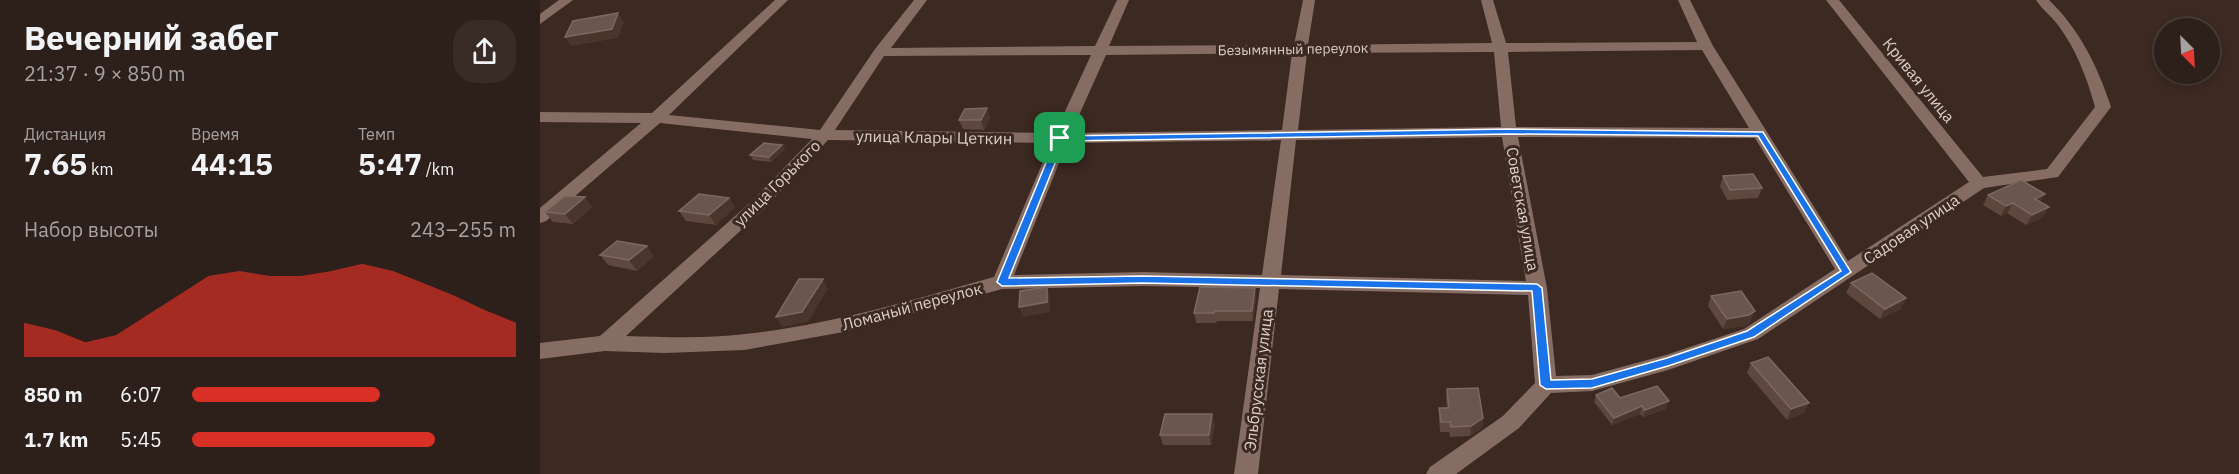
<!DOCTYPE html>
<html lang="ru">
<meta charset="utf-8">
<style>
:root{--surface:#2d1f19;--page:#392c26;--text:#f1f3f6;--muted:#a7a2a2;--line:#483d38;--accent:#d93025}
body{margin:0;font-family:"IBM Plex Sans",sans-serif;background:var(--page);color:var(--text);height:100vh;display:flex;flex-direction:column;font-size:22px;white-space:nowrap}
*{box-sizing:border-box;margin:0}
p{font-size:20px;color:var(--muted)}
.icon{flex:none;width:33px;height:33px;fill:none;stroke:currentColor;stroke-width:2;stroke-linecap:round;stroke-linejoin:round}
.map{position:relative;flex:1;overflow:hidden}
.sheet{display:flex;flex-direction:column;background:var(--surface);width:540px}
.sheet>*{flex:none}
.needle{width:39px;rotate:156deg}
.controls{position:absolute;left:1614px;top:18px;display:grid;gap:12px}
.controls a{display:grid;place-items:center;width:66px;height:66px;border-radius:50%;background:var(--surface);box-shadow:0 3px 9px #0003,0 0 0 2px var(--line);font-size:30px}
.pin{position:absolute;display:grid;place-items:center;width:51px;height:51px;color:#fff;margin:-26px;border-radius:12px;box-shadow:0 3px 9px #0006}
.round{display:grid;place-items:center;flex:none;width:63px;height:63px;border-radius:24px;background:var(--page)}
.overview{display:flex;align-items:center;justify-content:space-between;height:102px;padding:0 24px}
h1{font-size:33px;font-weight:700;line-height:45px}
.stats{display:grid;grid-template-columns:repeat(3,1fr);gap:9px;height:102px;padding:6px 24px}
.stats div{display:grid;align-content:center}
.stats b{font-size:30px;font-weight:700}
.stats small{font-size:16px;font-weight:400}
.stats p{font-size:16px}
.chart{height:168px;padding:12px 24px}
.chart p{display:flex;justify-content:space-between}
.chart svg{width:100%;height:108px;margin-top:6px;fill:var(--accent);opacity:.7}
ul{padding:0 24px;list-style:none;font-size:20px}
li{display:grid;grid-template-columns:96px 72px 1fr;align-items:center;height:45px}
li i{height:15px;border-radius:8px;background:var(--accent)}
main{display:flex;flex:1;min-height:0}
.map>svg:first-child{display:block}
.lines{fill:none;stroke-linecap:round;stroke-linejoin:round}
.minor{fill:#856d64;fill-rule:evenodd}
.wall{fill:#5d473f}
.shaded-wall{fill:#4a352d}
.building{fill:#6a564e;stroke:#7c6861;stroke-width:1.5}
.route{fill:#1a73e8;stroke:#fff;stroke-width:1.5;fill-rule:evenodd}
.labels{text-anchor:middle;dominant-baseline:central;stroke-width:6;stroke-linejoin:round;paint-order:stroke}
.far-street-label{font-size:14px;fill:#dccec9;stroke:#3c2921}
.street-label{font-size:16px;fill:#dccec9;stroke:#3c2921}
</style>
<main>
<section class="sheet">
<div class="overview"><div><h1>Вечерний забег</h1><p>21:37 · 9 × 850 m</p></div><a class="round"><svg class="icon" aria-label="share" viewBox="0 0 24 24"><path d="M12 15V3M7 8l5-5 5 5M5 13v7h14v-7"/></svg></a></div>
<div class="stats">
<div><p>Дистанция</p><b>7.65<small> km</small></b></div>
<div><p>Время</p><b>44:15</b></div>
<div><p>Темп</p><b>5:47<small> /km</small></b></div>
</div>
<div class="chart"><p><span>Набор высоты</span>243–255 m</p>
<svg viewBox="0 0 160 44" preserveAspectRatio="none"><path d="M0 44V30L10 33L20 38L30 35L40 27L50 19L60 11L70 9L80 11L90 11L100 9L110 6L120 9L130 14L140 19L150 25L160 30V44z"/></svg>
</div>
<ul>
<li><b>850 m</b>6:07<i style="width:58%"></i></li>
<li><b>1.7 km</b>5:45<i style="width:75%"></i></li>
</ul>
</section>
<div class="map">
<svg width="1699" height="474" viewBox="0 0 1699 474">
<rect width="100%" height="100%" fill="#3c2921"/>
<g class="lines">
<!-- minor -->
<g class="minor">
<path d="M 19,0 L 33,0 L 0,24 L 0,14 Z"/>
<path d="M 235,0 L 248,0 L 129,115 L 280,130 L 335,49 L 374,0 L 387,0 L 351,48 L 555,46 L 577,0 L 589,0 L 569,46 L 754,45 L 763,0 L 775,0 L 768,45 L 952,43 L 941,0 L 953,0 L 966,43 L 1157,42 L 1138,0 L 1150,0 L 1173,46 L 1308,261 L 1429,182 L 1286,0 L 1299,0 L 1443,177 L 1507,169 L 1555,107 C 1547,78 1536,49 1518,25 C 1511,16 1502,9 1496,0 L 1509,0 C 1540,30 1558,67 1571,107 L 1518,177 L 1444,188 L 1218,339 L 1128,370 L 1052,391 L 1011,393 L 979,428 L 916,474 L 886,474 L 890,467 L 963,416 L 995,383 L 988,295 L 739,289 L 718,474 L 694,474 L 720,288 L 603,286 L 462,289 L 309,331 L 204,350 L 125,353 L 65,351 L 0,359 L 0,343 L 60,336 L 212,201 L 272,139 L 120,123 L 6,221 L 0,223 L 0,208 L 101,123 L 0,122 L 0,112 L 112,113 ZM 1162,50 L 1209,128 L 976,127 L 968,52 ZM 954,52 L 961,127 L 758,130 L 767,53 ZM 752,53 L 742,130 L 531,133 L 566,55 ZM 551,55 L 515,133 L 295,130 L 344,56 ZM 962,137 L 986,281 L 741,275 L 756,140 ZM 978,137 L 1215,138 L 1295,269 L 1204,329 L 1126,355 L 1052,375 L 1016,376 L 1007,288 ZM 288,140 L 511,143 L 454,277 C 372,300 290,325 205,334 C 166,339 125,337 86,336 L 224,209 ZM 741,140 L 722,275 L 603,272 L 474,275 L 527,143 Z"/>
</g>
</g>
<!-- wall -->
<g class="wall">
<path d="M 447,108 L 450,118 L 444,130 L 423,129 L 419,120 Z"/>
<path d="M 242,145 L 245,149 L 231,162 L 213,160 L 210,155 Z"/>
<path d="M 1183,176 L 1222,188 L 1218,198 L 1187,200 L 1180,186 Z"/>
<path d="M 1448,195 L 1500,202 L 1509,207 L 1503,217 L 1486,225 L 1467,213 L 1461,216 L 1443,205 Z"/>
<path d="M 45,197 L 52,207 L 33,224 L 13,222 L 5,212 Z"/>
<path d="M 189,198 L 195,207 L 176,225 L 146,221 L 139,211 Z"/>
<path d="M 60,255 L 114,256 L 97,271 L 68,265 Z"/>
<path d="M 1311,283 L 1366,298 L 1361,309 L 1340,319 L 1306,293 Z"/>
<path d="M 1171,296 L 1211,321 L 1205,326 L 1183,329 L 1168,306 Z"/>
<path d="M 716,298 L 713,321 L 677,321 L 676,323 L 656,323 L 654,313 Z"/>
<path d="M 1211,363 L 1264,413 L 1247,420 L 1207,373 Z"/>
<path d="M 907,389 L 943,418 L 942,428 L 930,436 L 910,437 L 909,432 L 900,432 L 899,418 L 899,408 L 907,408 L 906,399 Z"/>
<path d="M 1056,395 L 1080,398 L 1126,409 L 1103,417 L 1100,414 L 1072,425 L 1054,402 Z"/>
<path d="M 675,424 L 671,445 L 623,445 L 620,435 Z"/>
</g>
<!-- shaded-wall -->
<g class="shaded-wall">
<path d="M 78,13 L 84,22 L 78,38 L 31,46 L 25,37 Z"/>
<path d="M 447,108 L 450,118 L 444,130 L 441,120 Z"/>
<path d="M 242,145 L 245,149 L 231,162 L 229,157 Z"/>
<path d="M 1505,194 L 1499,204 L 1495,199 Z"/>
<path d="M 45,197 L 52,207 L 33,224 L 25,214 Z"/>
<path d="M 189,198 L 195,207 L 176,225 L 169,215 Z"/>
<path d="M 1473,203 L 1467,213 L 1461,216 L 1466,206 Z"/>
<path d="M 1509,207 L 1503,217 L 1486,225 L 1492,215 Z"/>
<path d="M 107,246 L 114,256 L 97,271 L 89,260 Z"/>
<path d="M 283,279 L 288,289 L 268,322 L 242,327 L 236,317 Z"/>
<path d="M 507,287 L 510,297 L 510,312 L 483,317 L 479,307 Z"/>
<path d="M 715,288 L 716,298 L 713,321 L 712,311 Z"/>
<path d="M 1366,298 L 1361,309 L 1340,319 L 1345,309 Z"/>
<path d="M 1215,311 L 1211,321 L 1205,326 L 1183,329 L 1187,319 Z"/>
<path d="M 1129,401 L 1126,409 L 1103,417 L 1105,410 Z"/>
<path d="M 1269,403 L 1264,413 L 1247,420 L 1251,409 Z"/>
<path d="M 1102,406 L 1100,414 L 1072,425 L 1074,418 Z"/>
<path d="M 672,414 L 675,424 L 671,445 L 669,435 Z"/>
<path d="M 943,418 L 942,428 L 930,436 L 931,426 Z"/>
</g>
<!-- building -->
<g class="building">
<path d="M 78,13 L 72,29 L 25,37 L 33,21 Z"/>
<path d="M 447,108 L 441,120 L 419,120 L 425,109 Z"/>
<path d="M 224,143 L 242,145 L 229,157 L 210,155 Z"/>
<path d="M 1213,174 L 1222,188 L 1190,190 L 1183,176 Z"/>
<path d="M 1481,180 L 1505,194 L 1495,199 L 1509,207 L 1492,215 L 1473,203 L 1466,206 L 1448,195 Z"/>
<path d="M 159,194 L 189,198 L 169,215 L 139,211 Z"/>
<path d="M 25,196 L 45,197 L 25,214 L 5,212 Z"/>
<path d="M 77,241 L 107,246 L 89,260 L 60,255 Z"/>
<path d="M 1332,273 L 1366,298 L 1345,309 L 1311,283 Z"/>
<path d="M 259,279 L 283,279 L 262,312 L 236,317 Z"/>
<path d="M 507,287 L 507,302 L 479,307 L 480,291 Z"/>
<path d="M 660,287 L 715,288 L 712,311 L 675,311 L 674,313 L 654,313 Z"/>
<path d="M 1201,291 L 1215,311 L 1209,315 L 1187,319 L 1171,296 Z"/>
<path d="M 1228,357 L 1269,403 L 1251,409 L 1211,363 Z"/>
<path d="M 1117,386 L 1129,401 L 1105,410 L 1102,406 L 1074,418 L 1056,395 L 1072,388 L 1080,398 Z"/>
<path d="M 938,388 L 943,418 L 931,426 L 911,427 L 910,422 L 901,422 L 899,408 L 909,408 L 907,389 Z"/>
<path d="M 625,414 L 672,414 L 669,435 L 620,435 Z"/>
</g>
<!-- route -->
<path class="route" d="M 969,129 L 1223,132 L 1311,272 L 1214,337 L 1128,366 L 1052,388 L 1006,389 L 1000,385 L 992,291 L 603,283 L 462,286 L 457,282 L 517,136 ZM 969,134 L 1218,136 L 1301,271 L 1207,331 L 1127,358 L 1052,379 L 1011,380 L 1002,288 L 997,284 L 603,276 L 469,278 L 524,141 Z"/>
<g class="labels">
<!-- far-street labels -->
<g class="far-street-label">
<text transform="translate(753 49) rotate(-1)">Безымянный переулок</text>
</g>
<!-- street labels -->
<g class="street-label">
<text transform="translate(1379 80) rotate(51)">Кривая улица</text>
<text transform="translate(394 137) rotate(1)">улица Клары Цеткин</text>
<text transform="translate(237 183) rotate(-45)">улица Горького</text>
<text transform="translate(983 209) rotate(80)">Советская улица</text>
<text transform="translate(1371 229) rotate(-34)">Садовая улица</text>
<text transform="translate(372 306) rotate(-15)">Ломаный переулок</text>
<text transform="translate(718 380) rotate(-83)">Эльбрусская улица</text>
</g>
</g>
</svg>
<div class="controls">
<a><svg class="needle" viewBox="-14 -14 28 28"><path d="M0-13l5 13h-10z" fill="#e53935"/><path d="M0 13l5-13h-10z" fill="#a7a2a2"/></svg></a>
</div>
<div class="pin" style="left:520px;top:138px;background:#1e9e55"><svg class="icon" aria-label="arrive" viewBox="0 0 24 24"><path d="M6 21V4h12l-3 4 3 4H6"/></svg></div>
</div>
</main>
